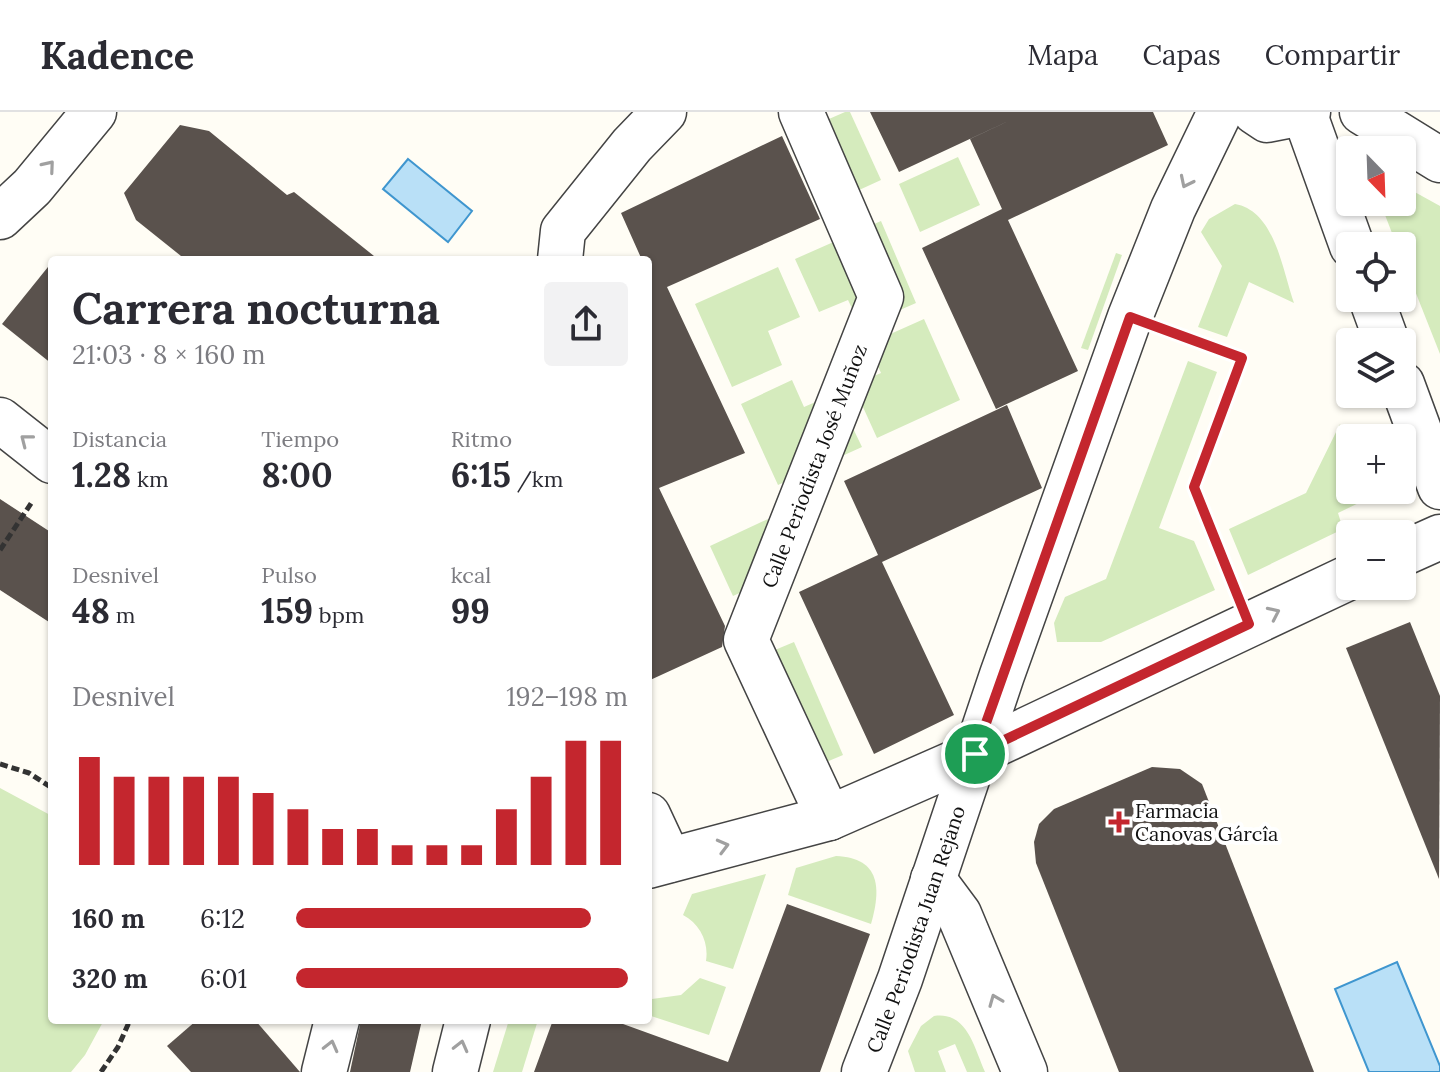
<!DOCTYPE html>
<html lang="es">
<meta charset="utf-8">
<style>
:root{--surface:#fff;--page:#f2f2f3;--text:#2b2b33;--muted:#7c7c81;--line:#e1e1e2;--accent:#c4262e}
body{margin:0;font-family:Lora,serif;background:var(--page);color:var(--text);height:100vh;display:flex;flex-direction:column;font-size:30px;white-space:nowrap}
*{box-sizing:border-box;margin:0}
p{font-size:26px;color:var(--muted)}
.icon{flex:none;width:44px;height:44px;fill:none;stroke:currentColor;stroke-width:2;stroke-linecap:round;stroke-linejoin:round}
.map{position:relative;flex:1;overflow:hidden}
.drawer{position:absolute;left:48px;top:144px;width:604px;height:768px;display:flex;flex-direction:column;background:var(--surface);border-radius:8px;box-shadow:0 2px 6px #0004}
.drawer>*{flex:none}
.needle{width:52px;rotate:157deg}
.tools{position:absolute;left:1336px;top:24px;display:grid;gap:16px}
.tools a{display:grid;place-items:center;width:80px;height:80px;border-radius:8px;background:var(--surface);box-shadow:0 2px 6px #0004;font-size:40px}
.pin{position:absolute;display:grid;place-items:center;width:68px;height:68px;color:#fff;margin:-34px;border:4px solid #fff;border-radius:50%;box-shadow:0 2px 8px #0007}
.round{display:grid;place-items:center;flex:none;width:84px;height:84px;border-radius:8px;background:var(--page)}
.head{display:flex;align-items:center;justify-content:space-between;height:136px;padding:0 24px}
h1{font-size:44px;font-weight:700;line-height:60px}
.figures{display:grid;grid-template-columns:repeat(3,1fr);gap:12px;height:136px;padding:8px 24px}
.figures div{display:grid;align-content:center}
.figures b{font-size:34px;font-weight:700}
.figures small{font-size:22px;font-weight:400}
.figures p{font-size:22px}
.chart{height:224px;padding:16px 24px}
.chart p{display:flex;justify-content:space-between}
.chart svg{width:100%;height:144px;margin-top:8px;stroke:var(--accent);stroke-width:6}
ul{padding:0 24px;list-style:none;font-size:26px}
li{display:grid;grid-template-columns:128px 96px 1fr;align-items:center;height:60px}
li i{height:20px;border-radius:10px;background:var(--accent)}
header{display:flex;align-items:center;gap:48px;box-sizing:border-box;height:112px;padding:0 40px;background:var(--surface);border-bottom:2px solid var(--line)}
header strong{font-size:38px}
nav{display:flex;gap:44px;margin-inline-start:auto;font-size:28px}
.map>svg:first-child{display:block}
.green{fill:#d5ebbd}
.water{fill:#b9e0f7;stroke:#3f96cf;stroke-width:2}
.building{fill:#5a524d}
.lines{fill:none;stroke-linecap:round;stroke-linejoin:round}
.street-casing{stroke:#444;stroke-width:47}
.path{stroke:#333;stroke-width:5;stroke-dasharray:8 4;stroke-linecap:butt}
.street{stroke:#fff;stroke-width:44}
.oneway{stroke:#a0a0a0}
.route-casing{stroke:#fff;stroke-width:16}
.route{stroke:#c4262e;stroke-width:10}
.poi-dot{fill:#c4262e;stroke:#fff;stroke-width:3}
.labels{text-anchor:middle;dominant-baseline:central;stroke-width:8;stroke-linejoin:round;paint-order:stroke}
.street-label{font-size:20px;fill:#111;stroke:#fff}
.poi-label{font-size:20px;fill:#111;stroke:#fff;text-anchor:start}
</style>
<header>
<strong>Kadence</strong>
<nav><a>Mapa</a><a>Capas</a><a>Compartir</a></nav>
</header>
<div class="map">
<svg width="1440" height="960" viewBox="0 0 1440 960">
<rect width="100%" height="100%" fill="#fffdf5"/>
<!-- green -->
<g class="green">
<path d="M 845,0 L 850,0 L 881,68 L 822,95 L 790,24 Z"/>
<path d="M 958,45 L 980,93 L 920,120 L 899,72 Z"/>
<path d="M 1402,73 L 1440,94 L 1440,242 L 1402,146 L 1402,134 L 1397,134 L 1380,90 L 1402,90 Z"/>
<path d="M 1235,92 C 1275,99 1282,157 1294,191 L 1249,170 L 1227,225 L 1198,215 L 1222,154 L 1201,120 L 1209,107 Z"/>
<path d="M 881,109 L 916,191 L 861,215 L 848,188 L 819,200 L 795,147 Z"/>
<path d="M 1116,141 L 1122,143 L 1088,238 L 1081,236 Z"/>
<path d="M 778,155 L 800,205 L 768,219 L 782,253 L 732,275 L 695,192 Z"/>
<path d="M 924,207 L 960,288 L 877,326 L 853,273 L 881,261 L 868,232 Z"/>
<path d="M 1188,249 L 1217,260 L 1159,416 L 1194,429 L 1215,478 L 1101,530 L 1057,530 L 1054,511 L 1065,485 L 1106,467 Z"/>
<path d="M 792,268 L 804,295 L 836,281 L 862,335 L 778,373 L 741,292 Z"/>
<path d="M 1340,312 L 1350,341 L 1350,378 L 1363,378 L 1367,387 L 1338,401 L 1343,417 L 1248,463 L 1229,417 L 1306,381 Z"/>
<path d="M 768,407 L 791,458 L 733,484 L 710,434 Z"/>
<path d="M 794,530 L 843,643 L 812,656 L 763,543 Z"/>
<path d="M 0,676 L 52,704 L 52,908 L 104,908 L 85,943 L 71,960 L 0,960 Z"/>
<path d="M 836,744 C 881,746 881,777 871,812 L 788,783 L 796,756 Z"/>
<path d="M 766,762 L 733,857 L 706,849 C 709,830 700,812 683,803 L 692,782 Z"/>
<path d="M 700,866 L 726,875 L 709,923 L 648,903 L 652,887 L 681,883 Z"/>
<path d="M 934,904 C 967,899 974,935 985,960 L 967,960 L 955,932 L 938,939 L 946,960 L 915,960 L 908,939 L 921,914 Z"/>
<path d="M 509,908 L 538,908 L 522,960 L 493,960 Z"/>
</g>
<!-- water -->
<g class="water">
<path d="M 408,47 L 472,99 L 448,130 L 383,77 Z"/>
<path d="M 1397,850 L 1440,954 L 1440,960 L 1369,960 L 1335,877 Z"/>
</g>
<!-- building -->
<g class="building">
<path d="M 870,0 L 1153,0 L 1168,33 L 1008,108 L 1078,259 L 996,297 L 922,136 L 1002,97 L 970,27 L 1021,3 L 899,60 Z"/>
<path d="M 180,13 L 209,19 L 287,83 L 294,80 L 379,148 L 186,148 L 136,108 L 124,81 Z"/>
<path d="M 782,24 L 820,107 L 667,175 L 745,341 L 659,376 L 725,514 L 722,535 L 648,569 L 648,148 L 642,148 L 621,101 Z"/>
<path d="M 52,150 L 52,252 L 2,212 Z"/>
<path d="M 1007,293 L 1042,376 L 882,450 L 954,603 L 874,642 L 799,480 L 878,443 L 844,369 Z"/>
<path d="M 0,387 L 52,421 L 52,512 L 0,478 Z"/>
<path d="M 1410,510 L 1440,584 L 1439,767 L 1346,536 Z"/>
<path d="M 1152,655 L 1180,657 L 1202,672 L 1314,960 L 1119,960 L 1036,751 L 1034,730 L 1039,712 L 1054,697 Z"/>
<path d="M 787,792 L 870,822 L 820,960 L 534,960 L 553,908 L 612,908 L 728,950 Z"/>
<path d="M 197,908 L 255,908 L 300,960 L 191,960 L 167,934 Z"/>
<path d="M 361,908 L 422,908 L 410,960 L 350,960 Z"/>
</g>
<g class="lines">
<!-- street casing -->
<g class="street-casing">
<g id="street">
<path d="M 801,0 L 881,185 L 746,528 L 829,706"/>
<path d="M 1255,0 L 1267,8 L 1308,0"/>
<path d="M 1362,0 L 1440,48"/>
<path d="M 1305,3 L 1352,134"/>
<path d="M 0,105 L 32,75 L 94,0"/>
<path d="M 560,148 L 563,119 L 632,33 L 664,0"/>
<path d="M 1371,186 L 1387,230"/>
<path d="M 1402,272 L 1440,375"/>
<path d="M 0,308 L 52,349"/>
<path d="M 1402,442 L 1440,425"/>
<path d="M 648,703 L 669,748"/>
<path d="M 648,754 L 829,706 L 975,642 L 1350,465"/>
<path d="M 933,767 L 959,802 L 1025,960"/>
<path d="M 324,960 L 337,908"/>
<path d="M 455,960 L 468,908"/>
<path id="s1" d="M 864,960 L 900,867 L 1002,563 L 1130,205 L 1173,97 L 1220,0"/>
</g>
</g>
<!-- path -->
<g class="path">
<path d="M 1173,221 L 1242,246 L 1194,375 L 1232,470"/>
<path d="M 0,438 L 32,390"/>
<path d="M 0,652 L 29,661 L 52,676"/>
<path d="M 101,960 L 118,935 L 130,908"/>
</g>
<!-- street -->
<use href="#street" class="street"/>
</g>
<!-- one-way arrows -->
<defs><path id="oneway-chevron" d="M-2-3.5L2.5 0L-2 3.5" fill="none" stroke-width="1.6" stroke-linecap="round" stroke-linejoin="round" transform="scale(2)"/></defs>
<g class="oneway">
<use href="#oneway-chevron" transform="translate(49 54) rotate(-50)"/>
<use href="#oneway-chevron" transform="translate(1186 70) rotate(116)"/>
<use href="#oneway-chevron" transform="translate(26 328) rotate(-142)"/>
<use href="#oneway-chevron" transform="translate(1274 501) rotate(-25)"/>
<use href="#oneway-chevron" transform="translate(723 734) rotate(-15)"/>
<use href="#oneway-chevron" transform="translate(995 888) rotate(-112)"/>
<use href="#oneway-chevron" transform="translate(331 934) rotate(-76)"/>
<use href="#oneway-chevron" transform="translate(461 934) rotate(-76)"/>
</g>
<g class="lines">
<!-- route casing -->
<g class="route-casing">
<path id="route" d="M 1130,205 L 1242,246 L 1194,375 L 1249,512 L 975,642 Z"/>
</g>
<!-- route -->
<use href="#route" class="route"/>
</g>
<!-- markers -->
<path class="poi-dot" d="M1115 698h8v8h8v8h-8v8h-8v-8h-8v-8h8z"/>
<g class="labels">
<!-- street labels -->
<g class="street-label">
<text transform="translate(814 354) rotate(-69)">Calle Periodista José Muñoz</text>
<text stroke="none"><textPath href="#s1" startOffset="152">Calle Periodista Juan Rejano</textPath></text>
</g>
<!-- poi labels -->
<g class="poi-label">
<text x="1135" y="698">Farmacia<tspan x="1135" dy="23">Canovas Gárcîa</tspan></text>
</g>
</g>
</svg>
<div class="tools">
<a><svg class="needle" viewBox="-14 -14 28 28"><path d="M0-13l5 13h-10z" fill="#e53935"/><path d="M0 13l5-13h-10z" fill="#7c7c81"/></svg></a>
<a><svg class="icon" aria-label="locate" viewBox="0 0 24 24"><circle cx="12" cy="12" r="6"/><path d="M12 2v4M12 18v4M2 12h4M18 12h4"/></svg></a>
<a><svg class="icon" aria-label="layers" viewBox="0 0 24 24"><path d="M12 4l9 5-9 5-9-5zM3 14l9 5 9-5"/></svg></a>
<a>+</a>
<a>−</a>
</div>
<div class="pin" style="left:975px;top:642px;background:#1e9e55"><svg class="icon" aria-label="arrive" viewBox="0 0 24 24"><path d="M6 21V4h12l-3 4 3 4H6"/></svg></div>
<section class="drawer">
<div class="head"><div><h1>Carrera nocturna</h1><p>21:03 · 8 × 160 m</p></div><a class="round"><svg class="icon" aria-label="share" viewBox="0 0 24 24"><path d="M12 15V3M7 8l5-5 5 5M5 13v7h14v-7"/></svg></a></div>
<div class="figures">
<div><p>Distancia</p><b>1.28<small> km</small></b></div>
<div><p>Tiempo</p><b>8:00</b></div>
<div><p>Ritmo</p><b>6:15<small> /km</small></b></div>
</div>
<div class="figures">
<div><p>Desnivel</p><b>48<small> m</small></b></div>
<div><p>Pulso</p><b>159<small> bpm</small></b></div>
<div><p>kcal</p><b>99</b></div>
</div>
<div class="chart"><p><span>Desnivel</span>192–198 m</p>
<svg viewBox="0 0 160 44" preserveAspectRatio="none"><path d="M5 44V11M15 44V17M25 44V17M35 44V17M45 44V17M55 44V22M65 44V27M75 44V33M85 44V33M95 44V38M105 44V38M115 44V38M125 44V27M135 44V17M145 44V6M155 44V6"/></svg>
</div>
<ul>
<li><b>160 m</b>6:12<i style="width:89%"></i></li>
<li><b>320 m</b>6:01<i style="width:100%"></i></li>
</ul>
</section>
</div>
